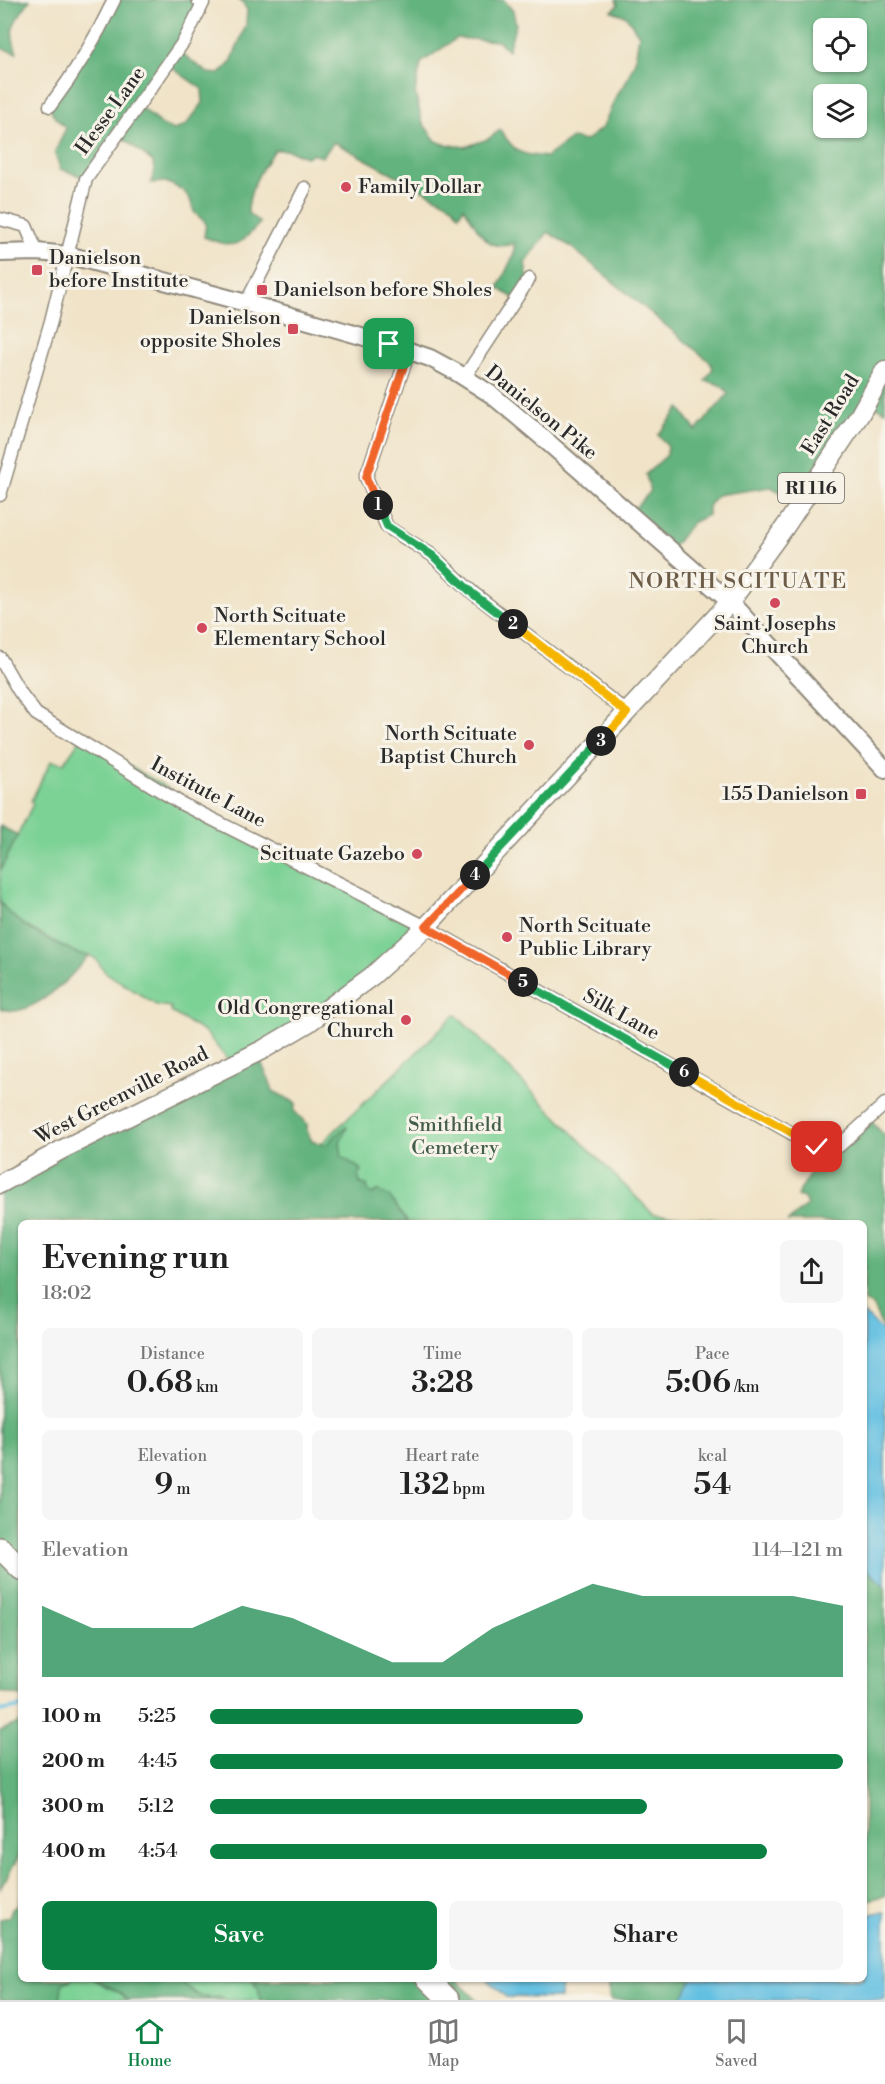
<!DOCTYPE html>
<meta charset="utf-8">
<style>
:root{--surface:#fff;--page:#f6f6f6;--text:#222;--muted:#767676;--line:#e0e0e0;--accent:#0b8043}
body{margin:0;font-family:"Libre Bodoni",serif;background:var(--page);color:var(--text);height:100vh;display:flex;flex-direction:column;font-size:22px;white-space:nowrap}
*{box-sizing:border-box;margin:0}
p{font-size:20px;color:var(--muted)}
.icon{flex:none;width:33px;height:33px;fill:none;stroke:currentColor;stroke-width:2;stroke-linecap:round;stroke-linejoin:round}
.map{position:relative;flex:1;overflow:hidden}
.panel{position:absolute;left:18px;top:1220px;width:849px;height:762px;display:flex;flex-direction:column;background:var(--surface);border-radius:9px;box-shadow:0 2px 4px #0004}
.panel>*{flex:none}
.controls{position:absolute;left:813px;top:18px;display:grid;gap:12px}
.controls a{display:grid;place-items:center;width:54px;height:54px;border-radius:9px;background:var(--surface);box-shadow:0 2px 4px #0004;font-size:30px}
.pin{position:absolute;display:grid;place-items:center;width:51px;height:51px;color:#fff;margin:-26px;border-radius:12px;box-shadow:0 3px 9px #0006}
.km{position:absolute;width:30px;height:30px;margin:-15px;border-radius:50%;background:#222;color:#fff;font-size:16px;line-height:30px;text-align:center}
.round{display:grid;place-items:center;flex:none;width:63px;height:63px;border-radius:9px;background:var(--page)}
.summary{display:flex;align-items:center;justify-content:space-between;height:102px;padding:0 24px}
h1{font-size:33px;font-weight:600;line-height:45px}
.stats{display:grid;grid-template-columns:repeat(3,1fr);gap:9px;height:102px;padding:6px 24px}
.stats div{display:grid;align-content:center;border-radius:9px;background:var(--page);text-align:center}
.stats b{font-size:30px;font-weight:600}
.stats small{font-size:16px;font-weight:400}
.stats p{font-size:16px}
.chart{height:168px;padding:12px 24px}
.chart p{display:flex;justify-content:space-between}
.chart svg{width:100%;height:108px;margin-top:6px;fill:var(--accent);opacity:.7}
.cta{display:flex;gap:12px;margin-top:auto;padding:12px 24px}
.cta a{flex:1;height:69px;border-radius:9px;background:var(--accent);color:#fff;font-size:24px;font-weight:600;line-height:69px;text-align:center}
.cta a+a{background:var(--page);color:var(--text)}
ul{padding:0 24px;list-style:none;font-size:20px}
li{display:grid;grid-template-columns:96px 72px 1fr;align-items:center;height:45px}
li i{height:15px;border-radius:8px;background:var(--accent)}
.dock{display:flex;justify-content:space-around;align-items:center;height:84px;border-top:2px solid var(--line);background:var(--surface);font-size:16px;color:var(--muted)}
.dock a{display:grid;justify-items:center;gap:3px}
.dock .selected{color:var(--accent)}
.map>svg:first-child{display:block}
.green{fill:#7bd195;stroke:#537e60;stroke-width:1.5}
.forest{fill:#64b37e;stroke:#486f54;stroke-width:1.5;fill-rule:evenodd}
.water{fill:#64c0e2;stroke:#487686;stroke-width:1.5}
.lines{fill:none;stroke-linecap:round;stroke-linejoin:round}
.stream{stroke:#64c0e2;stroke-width:4}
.street-casing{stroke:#8e8779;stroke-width:15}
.secondary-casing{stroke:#8e8779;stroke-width:20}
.primary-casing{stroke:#8e8779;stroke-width:21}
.highway-casing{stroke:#8e8779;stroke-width:24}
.street{stroke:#fff;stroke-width:12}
.secondary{stroke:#fff;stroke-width:16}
.primary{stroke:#fff;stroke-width:18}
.highway{stroke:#fff;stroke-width:21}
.split-1-casing{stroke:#fff;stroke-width:12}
.split-2-casing{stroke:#fff;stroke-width:12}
.split-3-casing{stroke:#fff;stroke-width:12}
.split-4-casing{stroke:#fff;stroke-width:12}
.split-5-casing{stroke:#fff;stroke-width:12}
.split-6-casing{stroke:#fff;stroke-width:12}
.split-7-casing{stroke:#fff;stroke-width:12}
.split-1{stroke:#f0652b;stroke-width:8}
.split-2{stroke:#22a559;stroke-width:8}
.split-3{stroke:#f5b400;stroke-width:8}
.split-4{stroke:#22a559;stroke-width:8}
.split-5{stroke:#f0652b;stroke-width:8}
.split-6{stroke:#22a559;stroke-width:8}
.split-7{stroke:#f5b400;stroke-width:8}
.poi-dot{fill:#d1495b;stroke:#f7f3e8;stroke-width:2}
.labels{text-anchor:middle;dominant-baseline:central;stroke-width:6;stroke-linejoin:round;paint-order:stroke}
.shield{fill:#f7f3e8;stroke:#686764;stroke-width:1.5}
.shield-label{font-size:18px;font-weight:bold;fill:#2b2b2b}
.street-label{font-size:20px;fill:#2b2b2b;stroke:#f7f3e8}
.poi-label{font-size:20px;fill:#2b2b2b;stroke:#f7f3e8;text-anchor:start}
.park-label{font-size:20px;fill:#435d4b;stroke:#f7f3e8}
.quarter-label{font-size:22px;letter-spacing:1.5px;fill:#6d5c47;stroke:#f7f3e8}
</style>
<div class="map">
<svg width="885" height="2000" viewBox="0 0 885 2000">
<rect width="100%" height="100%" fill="#f7f3e8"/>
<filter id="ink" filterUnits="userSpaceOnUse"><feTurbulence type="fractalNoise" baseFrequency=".0167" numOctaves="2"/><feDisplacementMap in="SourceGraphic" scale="12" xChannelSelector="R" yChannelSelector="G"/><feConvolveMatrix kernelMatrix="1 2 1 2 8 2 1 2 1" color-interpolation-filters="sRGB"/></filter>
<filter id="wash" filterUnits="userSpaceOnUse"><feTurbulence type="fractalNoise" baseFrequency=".008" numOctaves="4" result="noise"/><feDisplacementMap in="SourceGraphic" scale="24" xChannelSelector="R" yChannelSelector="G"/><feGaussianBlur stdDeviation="1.35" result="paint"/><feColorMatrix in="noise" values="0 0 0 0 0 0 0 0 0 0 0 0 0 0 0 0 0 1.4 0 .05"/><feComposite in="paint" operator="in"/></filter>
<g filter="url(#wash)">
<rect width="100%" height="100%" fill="#f0e3c7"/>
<!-- green -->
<g class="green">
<path d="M 81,738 L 205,810 L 423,928 L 369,979 L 231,1064 L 206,1033 L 171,1012 L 171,1007 L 156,1005 L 105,972 L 96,959 L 89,955 L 78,954 L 18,922 L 8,913 L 0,902 L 0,871 L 33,804 L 31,801 L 51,761 L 64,763 Z"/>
<path d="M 455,1014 L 653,1214 L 719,1220 L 721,1222 L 399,1222 L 322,1143 C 367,1100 412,1058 455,1014 Z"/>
<path d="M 72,1978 L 92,1979 L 107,1987 L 122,1993 L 128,2000 L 60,2000 L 62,1984 Z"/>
<path d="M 178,1979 L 253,1979 L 259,1989 L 260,2000 L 224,2000 L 222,1997 C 198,2000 194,1994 178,1979 Z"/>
</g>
<!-- forest -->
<g class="forest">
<path d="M 0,0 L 30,0 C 14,24 7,25 17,53 L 0,48 Z"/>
<path d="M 112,0 L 196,0 L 201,3 L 179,51 L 208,73 L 220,74 L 231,62 L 246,25 L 247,10 L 243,3 L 238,0 L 504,0 L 513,11 L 516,24 L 508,50 L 498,41 L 457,38 L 421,63 L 415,92 L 422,122 L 436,141 L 444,144 L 465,147 L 488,139 L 500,130 C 517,154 517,153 546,157 L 572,138 L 585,141 L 603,127 L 617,94 L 625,84 L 635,61 L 639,35 L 626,16 L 612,11 L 618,5 L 616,0 L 885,0 L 885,411 L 868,402 L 795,508 L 780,492 L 771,487 L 717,495 L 708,506 L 708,515 L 692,523 L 671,549 L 630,513 L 650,492 L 646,474 L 667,455 L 667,445 L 658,435 L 680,408 L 696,431 L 728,394 C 723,384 715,383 705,381 L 713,368 L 710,362 L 571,247 L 548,232 L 525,263 L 528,279 L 515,299 L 498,288 L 514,254 L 514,243 C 486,255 477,227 464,207 L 459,215 L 451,205 L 334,142 L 322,157 L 312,154 L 306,157 L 288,150 L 275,150 C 261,168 248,191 248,213 L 260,223 C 237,248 236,249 204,237 L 206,223 L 194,212 L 190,199 L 183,190 L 166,182 L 151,183 L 154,171 L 153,162 L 119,135 L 86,178 L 60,169 L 55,152 L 66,128 L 53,115 L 50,106 ZM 824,28 L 856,28 L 856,62 L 824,62 ZM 169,66 L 202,89 L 203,103 L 186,125 L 174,130 L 162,125 L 139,106 ZM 824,94 L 856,94 L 856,128 L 824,128 Z"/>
<path d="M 0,826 L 18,835 L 0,871 Z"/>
<path d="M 0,902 C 18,928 51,939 78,954 L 89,955 C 73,975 42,1008 14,1011 C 10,1011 4,1009 0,1009 Z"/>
<path d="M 256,1053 L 269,1079 L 273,1091 L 296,1103 L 294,1111 L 307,1124 L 307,1131 L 312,1141 L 326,1145 L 345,1127 L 347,1127 L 340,1142 L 342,1157 L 362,1170 L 358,1175 L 360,1184 L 367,1185 L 368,1191 L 372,1194 L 377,1191 L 389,1196 L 408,1222 L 21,1222 L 21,1696 L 0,1692 L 0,1185 Z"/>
<path d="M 871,1121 L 885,1136 L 885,1333 L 873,1307 L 864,1301 L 864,1222 L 788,1222 L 807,1205 L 804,1198 L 797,1196 L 822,1152 Z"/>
<path d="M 864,1567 L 885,1586 L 885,1896 L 864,1901 Z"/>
<path d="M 21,1722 L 21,1853 L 0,1889 L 0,1731 Z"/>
<path d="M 21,1896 L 21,1978 L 72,1979 L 62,1984 L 60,2000 L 0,2000 L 0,1919 L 9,1917 L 12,1909 L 19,1905 Z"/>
<path d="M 92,1979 L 178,1979 C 194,1994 198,2000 222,1997 L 224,2000 L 128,2000 C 119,1990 104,1984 92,1979 Z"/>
<path d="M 253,1979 L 455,1979 L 477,2000 L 260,2000 L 259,1989 Z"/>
<path d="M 609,1979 L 699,1979 L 682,2000 L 612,2000 L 609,1996 Z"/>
</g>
<!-- water -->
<g class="water">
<path d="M 864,1314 L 885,1333 L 885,1586 L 864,1567 Z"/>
<path d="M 885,1912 L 885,2000 L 681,2000 L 693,1979 L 864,1978 L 864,1914 Z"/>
<path d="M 487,1979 L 561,1979 L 560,1998 L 506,1997 Z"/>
</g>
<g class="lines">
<!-- stream -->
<path class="stream" d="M 0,1711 L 21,1707"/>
</g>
</g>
<g filter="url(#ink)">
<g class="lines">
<!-- street casing -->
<g class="street-casing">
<g id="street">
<path d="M 50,106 C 75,73 96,38 114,0"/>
<path d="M 0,219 L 26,226 L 37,252"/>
<path d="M 246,303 L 305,188"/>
<path d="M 409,351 L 366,477 L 387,527 L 432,555 L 473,593 L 628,713"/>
<path d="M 464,378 L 529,279"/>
<path d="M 0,495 L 51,321 L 86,179 L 184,41 L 203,3 L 198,0"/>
<path d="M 0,658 L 19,691 L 36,714 L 182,804 L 426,927 L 809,1143 C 819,1148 828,1151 839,1146 L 885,1104"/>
</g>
</g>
<!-- secondary casing -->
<g class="secondary-casing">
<path id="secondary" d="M 0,253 L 37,252 L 68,255 L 246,303 L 389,344 L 430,358 L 456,372 L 492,395 L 542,437 L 730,602 L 885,769"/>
</g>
<!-- primary casing -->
<g class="primary-casing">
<path id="primary" d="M 0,1184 L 63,1149 L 264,1049 L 308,1023 L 372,976 L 426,927 L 730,602 L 785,527 L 859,416 L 885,370"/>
</g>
<!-- highway casing -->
<g class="highway-casing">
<g id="highway">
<path d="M 0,1548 L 21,1569"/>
<path d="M 427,1978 L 449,2000"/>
</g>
</g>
<!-- street -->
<use href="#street" class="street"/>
<!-- secondary -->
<use href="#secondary" class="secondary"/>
<!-- primary -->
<use href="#primary" class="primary"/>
<!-- highway -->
<use href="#highway" class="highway"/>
</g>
</g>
<g class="lines" filter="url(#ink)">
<!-- split-1 casing -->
<g class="split-1-casing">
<path id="split-1" d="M 378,505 L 366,477 L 409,351 L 389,344"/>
</g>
<!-- split-2 casing -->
<g class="split-2-casing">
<path id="split-2" d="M 378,505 L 387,526 L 432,555 L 473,594 L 513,624"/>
</g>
<!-- split-3 casing -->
<g class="split-3-casing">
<path id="split-3" d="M 513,624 L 627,713 L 601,741"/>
</g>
<!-- split-4 casing -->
<g class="split-4-casing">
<path id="split-4" d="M 475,875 L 601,741"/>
</g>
<!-- split-5 casing -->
<g class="split-5-casing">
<path id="split-5" d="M 475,875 L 426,927 L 523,982"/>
</g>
<!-- split-6 casing -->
<g class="split-6-casing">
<path id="split-6" d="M 523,982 L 684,1072"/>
</g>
<!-- split-7 casing -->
<g class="split-7-casing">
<path id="split-7" d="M 684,1072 L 817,1147"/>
</g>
<!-- split-1 -->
<use href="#split-1" class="split-1"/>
<!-- split-2 -->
<use href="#split-2" class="split-2"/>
<!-- split-3 -->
<use href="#split-3" class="split-3"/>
<!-- split-4 -->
<use href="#split-4" class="split-4"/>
<!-- split-5 -->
<use href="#split-5" class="split-5"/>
<!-- split-6 -->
<use href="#split-6" class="split-6"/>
<!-- split-7 -->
<use href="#split-7" class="split-7"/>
</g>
<!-- markers -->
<g class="poi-dot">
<circle cx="346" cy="187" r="6"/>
<rect x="31" y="264" width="12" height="12" rx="3"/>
<rect x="256" y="284" width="12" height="12" rx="3"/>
<rect x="287" y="323" width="12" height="12" rx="3"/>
<circle cx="775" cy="603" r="6"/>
<circle cx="202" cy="628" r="6"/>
<circle cx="529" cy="745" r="6"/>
<rect x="855" y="788" width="12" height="12" rx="3"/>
<circle cx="417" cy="854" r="6"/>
<circle cx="507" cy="937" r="6"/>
<circle cx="406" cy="1020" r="6"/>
</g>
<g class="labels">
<!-- shield labels -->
<rect class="shield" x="778" y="473" width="66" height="30" rx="4.5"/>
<g class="shield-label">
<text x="811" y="488">RI 116</text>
</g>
<!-- street labels -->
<g class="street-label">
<text transform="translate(111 111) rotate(-54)">Hesse Lane</text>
<text transform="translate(541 413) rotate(39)">Danielson Pike</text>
<text transform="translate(831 415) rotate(-58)">East Road</text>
<text transform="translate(208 793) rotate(28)">Institute Lane</text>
<text transform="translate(621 1015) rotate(29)">Silk Lane</text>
<text transform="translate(122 1096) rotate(-27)">West Greenville Road</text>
</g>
<!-- poi labels -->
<g class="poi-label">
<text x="358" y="187">Family Dollar</text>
<text x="49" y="258">Danielson<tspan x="49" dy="23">before Institute</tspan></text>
<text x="274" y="290">Danielson before Sholes</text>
<text x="281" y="318" text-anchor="end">Danielson<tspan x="281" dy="23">opposite Sholes</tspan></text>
<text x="214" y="616">North Scituate<tspan x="214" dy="23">Elementary School</tspan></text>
<text x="775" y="624" text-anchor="middle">Saint Josephs<tspan x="775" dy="23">Church</tspan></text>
<text x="517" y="734" text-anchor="end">North Scituate<tspan x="517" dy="23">Baptist Church</tspan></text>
<text x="849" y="794" text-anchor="end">155 Danielson</text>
<text x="405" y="854" text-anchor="end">Scituate Gazebo</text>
<text x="519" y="926">North Scituate<tspan x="519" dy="23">Public Library</tspan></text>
<text x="394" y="1008" text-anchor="end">Old Congregational<tspan x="394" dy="23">Church</tspan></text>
</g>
<!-- park labels -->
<g class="park-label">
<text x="455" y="1125">Smithfield<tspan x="455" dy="23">Cemetery</tspan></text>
</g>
<!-- quarter labels -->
<g class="quarter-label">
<text x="738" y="581">NORTH SCITUATE</text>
</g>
</g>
</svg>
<div class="controls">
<a><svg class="icon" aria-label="locate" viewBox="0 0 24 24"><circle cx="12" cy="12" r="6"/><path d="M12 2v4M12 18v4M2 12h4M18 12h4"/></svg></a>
<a><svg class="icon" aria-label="layers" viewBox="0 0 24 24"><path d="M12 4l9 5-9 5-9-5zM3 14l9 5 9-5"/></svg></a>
</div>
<div class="pin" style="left:389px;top:344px;background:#1e9e55"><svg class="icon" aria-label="arrive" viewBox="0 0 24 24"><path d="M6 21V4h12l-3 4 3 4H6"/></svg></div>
<div class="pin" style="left:817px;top:1147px;background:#d93025"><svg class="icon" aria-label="check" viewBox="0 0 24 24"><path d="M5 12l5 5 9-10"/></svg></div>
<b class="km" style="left:378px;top:505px">1</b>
<b class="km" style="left:513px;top:624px">2</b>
<b class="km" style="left:601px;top:741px">3</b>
<b class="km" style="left:475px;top:875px">4</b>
<b class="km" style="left:523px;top:982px">5</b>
<b class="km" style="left:684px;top:1072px">6</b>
<section class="panel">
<div class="summary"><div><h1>Evening run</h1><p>18:02</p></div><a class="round"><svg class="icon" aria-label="share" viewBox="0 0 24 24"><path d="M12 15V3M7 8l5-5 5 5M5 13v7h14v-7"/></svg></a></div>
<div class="stats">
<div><p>Distance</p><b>0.68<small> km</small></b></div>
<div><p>Time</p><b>3:28</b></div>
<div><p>Pace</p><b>5:06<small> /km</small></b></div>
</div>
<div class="stats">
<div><p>Elevation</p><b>9<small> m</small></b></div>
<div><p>Heart rate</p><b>132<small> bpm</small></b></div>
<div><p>kcal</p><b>54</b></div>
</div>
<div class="chart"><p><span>Elevation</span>114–121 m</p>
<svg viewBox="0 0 160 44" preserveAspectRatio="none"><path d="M0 44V15L10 24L20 24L30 24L40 15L50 20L60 29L70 38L80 38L90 24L100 15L110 6L120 11L130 11L140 11L150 11L160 15V44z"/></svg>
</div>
<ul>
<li><b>100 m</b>5:25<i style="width:59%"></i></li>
<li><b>200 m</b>4:45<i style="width:100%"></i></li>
<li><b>300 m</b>5:12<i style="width:69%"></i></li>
<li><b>400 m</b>4:54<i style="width:88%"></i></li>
</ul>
<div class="cta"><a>Save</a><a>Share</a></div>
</section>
</div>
<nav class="dock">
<a class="selected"><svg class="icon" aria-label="home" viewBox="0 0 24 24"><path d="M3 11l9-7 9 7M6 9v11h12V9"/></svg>Home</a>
<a><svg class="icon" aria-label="map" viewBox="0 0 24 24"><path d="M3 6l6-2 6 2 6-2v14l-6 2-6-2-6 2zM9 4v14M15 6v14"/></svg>Map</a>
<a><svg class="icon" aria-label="saved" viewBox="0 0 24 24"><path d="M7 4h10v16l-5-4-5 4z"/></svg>Saved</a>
</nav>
